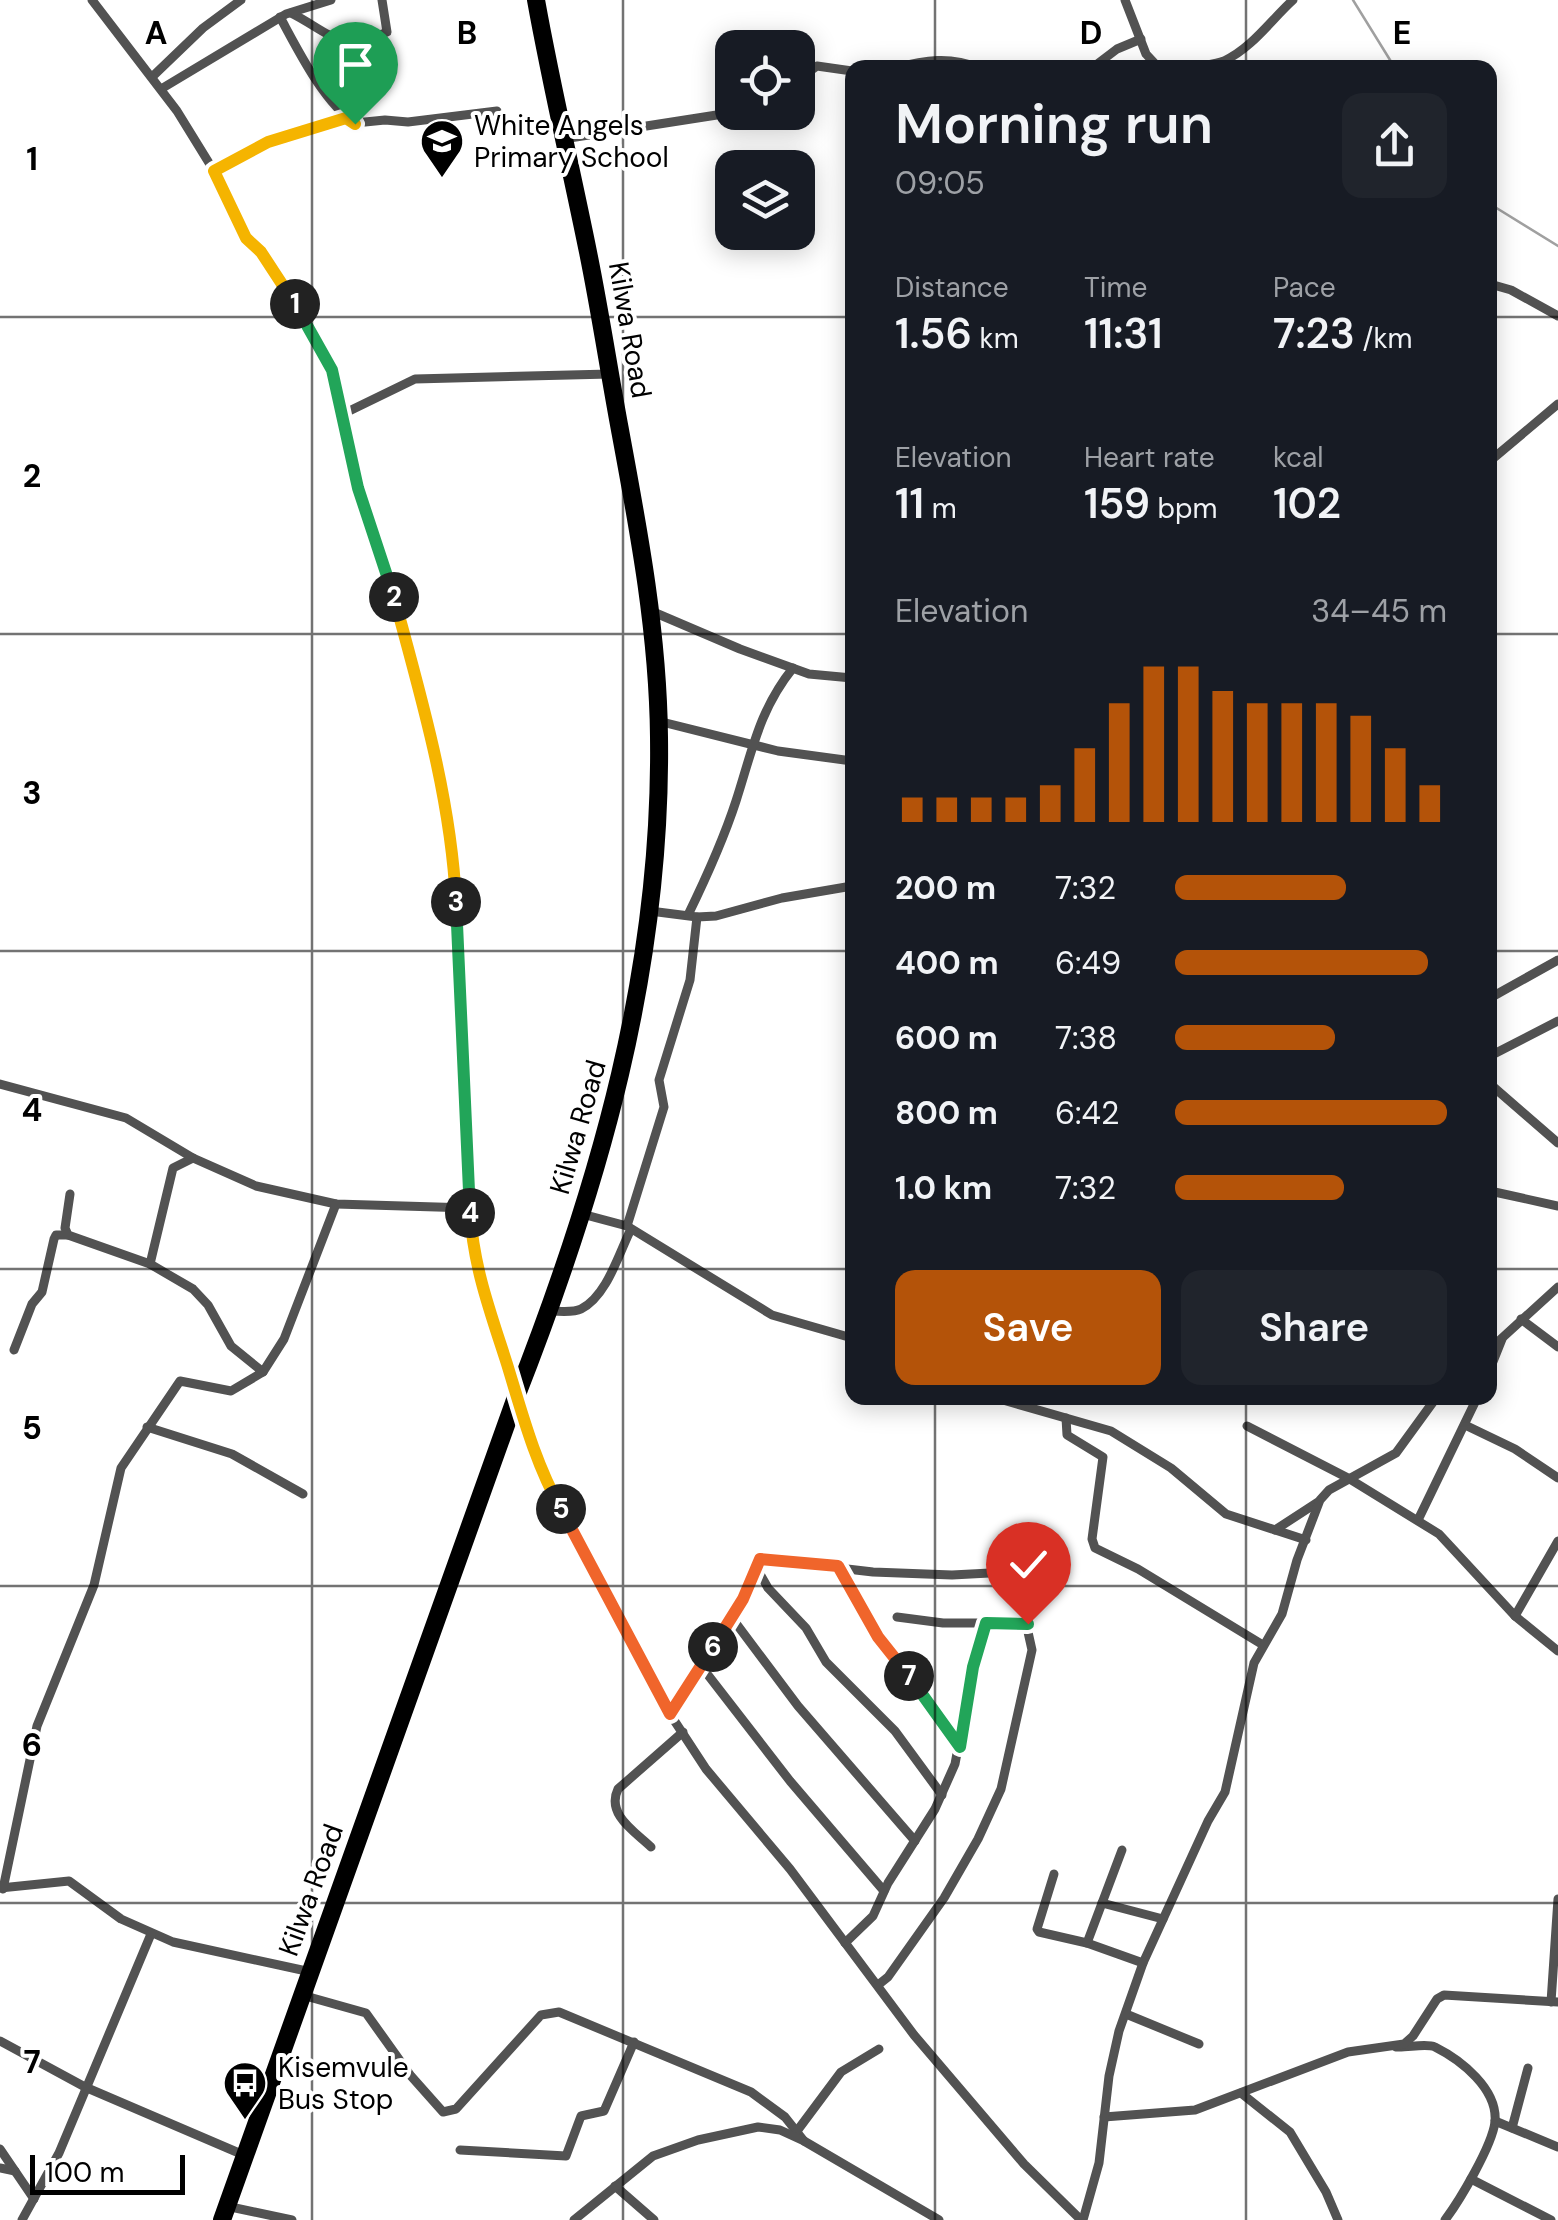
<!DOCTYPE html>
<meta charset="utf-8">
<style>
:root{--surface:#171b24;--page:#20242c;--text:#f1f3f6;--muted:#9ea1a6;--accent:#b45309}
body{margin:0;font-family:"DM Sans",sans-serif;background:var(--page);color:var(--text);height:100vh;display:flex;flex-direction:column;font-size:38px;white-space:nowrap}
*{box-sizing:border-box;margin:0}
p{font-size:32px;color:var(--muted)}
.icon{flex:none;width:55px;height:55px;fill:none;stroke:currentColor;stroke-width:2;stroke-linecap:round;stroke-linejoin:round}
.map{position:relative;flex:1;overflow:hidden}
.details{position:absolute;left:845px;top:60px;width:652px;height:1345px;display:flex;flex-direction:column;background:var(--surface);border-radius:20px;box-shadow:0 5px 25px #0003}
.details>*{flex:none}
.controls{position:absolute;left:715px;top:30px;display:grid;gap:20px}
.controls a{display:grid;place-items:center;width:100px;height:100px;border-radius:20px;background:var(--surface);box-shadow:0 5px 25px #0003;font-size:50px}
.scale{position:absolute;left:30px;bottom:25px;width:155px;box-sizing:border-box;padding-left:10px;border:5px solid #000;border-top:0;font-size:28px;line-height:35px;white-space:nowrap;color:#000;-webkit-text-stroke:8px #fff;paint-order:stroke}
.pin{position:absolute;display:grid;place-items:center;width:85px;height:85px;color:#fff;margin:-102px -42px;border-radius:50% 50% 50% 0;rotate:-45deg;box-shadow:0 0 10px #0007}
.pin .icon{rotate:45deg}
.km{position:absolute;width:50px;height:50px;margin:-25px;border-radius:50%;background:#222;color:#fff;font-size:28px;line-height:50px;text-align:center}
.round{display:grid;place-items:center;flex:none;width:105px;height:105px;border-radius:20px;background:var(--page)}
.head{display:flex;align-items:center;justify-content:space-between;height:170px;padding:0 50px}
h1{font-size:55px;font-weight:600;line-height:75px}
.stats{display:grid;grid-template-columns:repeat(3,1fr);gap:15px;height:170px;padding:10px 50px}
.stats div{display:grid;align-content:center}
.stats b{font-size:42px;font-weight:600}
.stats small{font-size:28px;font-weight:400}
.stats p{font-size:28px}
.chart{height:280px;padding:20px 50px}
.chart p{display:flex;justify-content:space-between}
.chart svg{width:100%;height:180px;margin-top:10px;stroke:var(--accent);stroke-width:6}
.primary-button{display:flex;gap:20px;margin-top:auto;padding:20px 50px}
.primary-button a{flex:1;height:115px;border-radius:20px;background:var(--accent);color:#fff;font-size:40px;font-weight:600;line-height:115px;text-align:center}
.primary-button a+a{background:var(--page);color:var(--text)}
ul{padding:0 50px;list-style:none;font-size:32px}
li{display:grid;grid-template-columns:160px 120px 1fr;align-items:center;height:75px}
li i{height:25px;border-radius:12px;background:var(--accent)}
.map>svg:first-child{display:block}
.lines{fill:none;stroke-linecap:round;stroke-linejoin:round}
.stream{stroke:#a0a0a0;stroke-width:2.5}
.street{stroke:#525252;stroke-width:9}
.highway{stroke:#000;stroke-width:18}
.split-1-casing{stroke:#fff;stroke-width:20}
.split-2-casing{stroke:#fff;stroke-width:20}
.split-3-casing{stroke:#fff;stroke-width:20}
.split-4-casing{stroke:#fff;stroke-width:20}
.split-5-casing{stroke:#fff;stroke-width:20}
.split-6-casing{stroke:#fff;stroke-width:20}
.split-7-casing{stroke:#fff;stroke-width:20}
.split-8-casing{stroke:#fff;stroke-width:20}
.split-1{stroke:#f5b400;stroke-width:12}
.split-2{stroke:#22a559;stroke-width:12}
.split-3{stroke:#f5b400;stroke-width:12}
.split-4{stroke:#22a559;stroke-width:12}
.split-5{stroke:#f5b400;stroke-width:12}
.split-6{stroke:#f0652b;stroke-width:12}
.split-7{stroke:#f0652b;stroke-width:12}
.split-8{stroke:#22a559;stroke-width:12}
.grid{fill:none;stroke:#000;stroke-width:2.5;stroke-opacity:0.55}
.labels{text-anchor:middle;dominant-baseline:central;stroke-width:8;stroke-linejoin:round;paint-order:stroke}
.poi-label{font-size:28px;fill:#000;stroke:#fff;text-anchor:start}
.street-label{font-size:28px;fill:#000;stroke:#fff}
.grid-label{font-size:32px;text-anchor:middle;font-weight:bold;fill:#000;stroke:#fff;stroke-width:8;stroke-linejoin:round;paint-order:stroke}
</style>
<div class="map">
<svg width="1558" height="2220" viewBox="0 0 1558 2220">
<rect width="100%" height="100%" fill="#fff"/>
<g class="lines">
<!-- stream -->
<g class="stream">
<path d="M 1353,0 L 1395,68"/>
<path d="M 1490,204 L 1558,246"/>
</g>
<!-- street -->
<g class="street">
<path d="M 92,0 L 177,111 L 214,171 L 246,238 L 261,252 L 291,297 L 333,371 L 358,488 L 395,598 L 424,710 L 451,832 L 473,1247 L 482,1291 L 538,1462 L 670,1714 L 706,1769 L 790,1869 L 914,2035 L 1024,2164 L 1081,2220"/>
<path d="M 1125,0 L 1146,54 L 1159,68"/>
<path d="M 291,13 C 329,32 340,54 387,32 L 382,0"/>
<path d="M 280,17 C 298,50 324,103 355,123 L 385,120 L 408,122 L 497,111"/>
<path d="M 895,68 C 925,60 950,56 979,68"/>
<path d="M 1092,68 L 1117,49 L 1141,39"/>
<path d="M 1192,68 C 1203,65 1214,65 1224,61 C 1252,48 1271,20 1293,0"/>
<path d="M 152,77 L 203,28 L 241,0"/>
<path d="M 798,80 L 817,66 L 852,71"/>
<path d="M 161,89 L 286,14 L 331,0"/>
<path d="M 563,139 L 736,112"/>
<path d="M 214,171 L 268,142 L 346,117"/>
<path d="M 1490,284 L 1511,290 L 1558,316"/>
<path d="M 343,414 L 415,379 L 610,374"/>
<path d="M 1490,461 L 1558,404"/>
<path d="M 651,611 L 740,649 L 809,674 L 852,678"/>
<path d="M 658,721 L 778,751 L 852,761"/>
<path d="M 650,911 L 697,917 L 716,916 L 782,898 L 852,886"/>
<path d="M 688,915 C 706,878 723,841 736,801 C 752,752 759,710 793,668"/>
<path d="M 1490,998 L 1558,960"/>
<path d="M 1490,1056 L 1558,1021"/>
<path d="M 0,1084 L 126,1118 L 193,1158 L 256,1186 L 336,1204 L 470,1208"/>
<path d="M 1490,1084 L 1558,1143"/>
<path d="M 1490,1191 L 1558,1206"/>
<path d="M 70,1194 L 65,1228 L 68,1235 L 150,1264 L 193,1289 L 208,1305 L 231,1346 L 263,1372"/>
<path d="M 582,1214 L 627,1226 L 772,1315 L 852,1338"/>
<path d="M 627,1226 L 664,1107 L 659,1080 L 690,980 L 697,917"/>
<path d="M 150,1264 L 173,1168 L 193,1158"/>
<path d="M 550,1311 C 560,1311 573,1313 581,1309 C 607,1296 619,1253 631,1229"/>
<path d="M 1521,1319 L 1558,1347"/>
<path d="M 1490,1349 L 1558,1287"/>
<path d="M 14,1350 L 32,1304 L 42,1292 L 54,1239 L 56,1235 L 68,1235"/>
<path d="M 1490,1369 L 1502,1339"/>
<path d="M 996,1398 L 1111,1431 L 1171,1468 L 1226,1514 L 1306,1540"/>
<path d="M 1066,1418 L 1067,1435 L 1103,1457 L 1092,1539 L 1095,1548 L 1138,1569 L 1263,1645"/>
<path d="M 1465,1425 L 1515,1449 L 1558,1478"/>
<path d="M 1247,1426 L 1348,1478 L 1439,1534 L 1515,1616 L 1558,1651"/>
<path d="M 147,1427 L 232,1454 L 303,1494"/>
<path d="M 1418,1520 L 1477,1398"/>
<path d="M 1275,1530 L 1318,1502"/>
<path d="M 756,1567 L 768,1588 L 806,1628 L 826,1662 L 895,1731 L 942,1795"/>
<path d="M 841,1567 L 878,1637 L 937,1711 L 960,1747"/>
<path d="M 1515,1616 L 1558,1541"/>
<path d="M 732,1618 L 798,1706 L 915,1841"/>
<path d="M 701,1666 L 790,1781 L 884,1891"/>
<path d="M 670,1714 L 736,1611 L 761,1559 L 873,1572 L 952,1575 L 1045,1570"/>
<path d="M 651,1847 C 634,1831 606,1814 618,1789 L 683,1732"/>
<path d="M 1054,1874 L 1037,1929 L 1039,1932 L 1087,1943 L 1143,1963"/>
<path d="M 0,1888 L 69,1881 L 121,1919 L 173,1942 L 311,1972"/>
<path d="M 3,1889 L 37,1726 L 94,1585 L 121,1468 L 180,1381 L 231,1391 L 263,1372 L 284,1339 L 336,1204"/>
<path d="M 1102,1903 L 1163,1919"/>
<path d="M 845,1943 L 873,1916 L 888,1883 L 935,1809 L 955,1764 L 973,1667 L 986,1623"/>
<path d="M 1087,1943 L 1122,1850"/>
<path d="M 878,1985 L 888,1977 L 944,1898 L 978,1839 L 1001,1789 L 1032,1650 L 1026,1623 L 943,1623 L 897,1617"/>
<path d="M 302,1995 L 366,2013 L 411,2076 L 443,2112 L 456,2109 L 541,2015 L 559,2012 L 751,2092 L 785,2117 L 804,2141"/>
<path d="M 1551,2002 L 1558,1899"/>
<path d="M 1126,2014 L 1199,2044"/>
<path d="M 0,2041 L 85,2087 L 246,2156"/>
<path d="M 1396,2047 C 1407,2048 1426,2043 1435,2047 C 1461,2060 1498,2089 1495,2122 C 1492,2146 1460,2200 1445,2220"/>
<path d="M 1241,2093 L 1290,2132 L 1326,2192 L 1338,2220"/>
<path d="M 1104,2117 L 1195,2110 L 1348,2052 L 1404,2044 L 1413,2036 L 1437,1999 L 1444,1995 L 1558,2002"/>
<path d="M 1495,2121 L 1558,2147"/>
<path d="M 1512,2128 L 1528,2068"/>
<path d="M 797,2131 L 841,2072 L 879,2049"/>
<path d="M 0,2149 L 34,2199"/>
<path d="M 460,2150 L 566,2156 L 581,2116 L 604,2111 L 634,2042"/>
<path d="M 0,2168 L 15,2171"/>
<path d="M 1471,2179 L 1551,2220"/>
<path d="M 615,2186 L 654,2220"/>
<path d="M 226,2206 L 292,2220"/>
<path d="M 22,2220 L 59,2153 L 151,1934"/>
<path d="M 574,2220 L 653,2156 L 698,2140 L 758,2127 L 780,2130 L 804,2141 L 939,2220"/>
<path d="M 1083,2220 L 1099,2163 L 1109,2076 L 1119,2031 L 1143,1963 L 1208,1821 L 1225,1792 L 1254,1663 L 1282,1614 L 1297,1560 L 1320,1500 L 1329,1490 L 1396,1453 L 1436,1398"/>
</g>
<!-- highway -->
<path class="highway" d="M 222,2220 L 516,1397 C 600,1183 662,969 659,737 C 658,633 639,532 620,430 C 609,371 600,311 588,252 C 571,168 551,84 536,0"/>
</g>
<g class="lines">
<!-- split-1 casing -->
<g class="split-1-casing">
<path id="split-1" d="M 295,304 L 261,252 L 246,238 L 214,171 L 268,142 L 346,118 L 355,124"/>
</g>
<!-- split-2 casing -->
<g class="split-2-casing">
<path id="split-2" d="M 295,304 L 332,370 L 358,488 L 394,597"/>
</g>
<!-- split-3 casing -->
<g class="split-3-casing">
<path id="split-3" d="M 394,597 C 421,697 451,798 456,902"/>
</g>
<!-- split-4 casing -->
<g class="split-4-casing">
<path id="split-4" d="M 456,902 L 470,1213"/>
</g>
<!-- split-5 casing -->
<g class="split-5-casing">
<path id="split-5" d="M 470,1213 C 474,1269 490,1311 507,1364 C 522,1413 535,1463 561,1509"/>
</g>
<!-- split-6 casing -->
<g class="split-6-casing">
<path id="split-6" d="M 561,1509 L 670,1714 L 713,1647"/>
</g>
<!-- split-7 casing -->
<g class="split-7-casing">
<path id="split-7" d="M 713,1647 L 743,1599 L 760,1559 L 838,1566 L 878,1637 L 909,1676"/>
</g>
<!-- split-8 casing -->
<g class="split-8-casing">
<path id="split-8" d="M 909,1676 L 960,1747 L 973,1667 L 986,1623 L 1028,1624"/>
</g>
<!-- split-1 -->
<use href="#split-1" class="split-1"/>
<!-- split-2 -->
<use href="#split-2" class="split-2"/>
<!-- split-3 -->
<use href="#split-3" class="split-3"/>
<!-- split-4 -->
<use href="#split-4" class="split-4"/>
<!-- split-5 -->
<use href="#split-5" class="split-5"/>
<!-- split-6 -->
<use href="#split-6" class="split-6"/>
<!-- split-7 -->
<use href="#split-7" class="split-7"/>
<!-- split-8 -->
<use href="#split-8" class="split-8"/>
</g>
<!-- grid -->
<path class="grid" d="M 312,0 L 312,2220M 623,0 L 623,2220M 935,0 L 935,68M 1246,0 L 1246,68M 0,317 L 852,317M 1490,317 L 1558,317M 0,634 L 852,634M 1490,634 L 1558,634M 0,951 L 852,951M 1490,951 L 1558,951M 0,1269 L 852,1269M 1490,1269 L 1558,1269M 935,1398 L 935,2220M 1246,1398 L 1246,2220M 0,1586 L 1558,1586M 0,1903 L 1558,1903"/>
<!-- icons -->
<defs>
<g id="school-pin" transform="scale(2.25)"><path d="M0 17L-7.5 6A9.5 9.5 0 1 1 7.5 6Z" fill="#000" stroke="#fff"/><path d="M0-5L7-2L0 1L-7-2ZM-4 1L0 2.5L4 1V4Q0 6-4 4Z" fill="#fff"/></g>
<g id="bus-pin" transform="scale(2.25)"><path d="M0 17L-7.5 6A9.5 9.5 0 1 1 7.5 6Z" fill="#000" stroke="#fff"/><path d="M-5-6H5V4H4V6H2V4H-2V6H-4V4H-5ZM-3.5-4V0h7V-4ZM-3.5 1.2v1.5H-2V1.2ZM2 1.2v1.5H3.5V1.2Z" fill="#fff"/></g>
</defs>
<g fill-rule="evenodd">
<use href="#school-pin" x="442" y="141"/>
<use href="#bus-pin" x="245" y="2083"/>
</g>
<g class="labels">
<!-- poi labels -->
<g class="poi-label">
<text x="474" y="125">White Angels<tspan x="474" dy="32">Primary School</tspan></text>
<text x="278" y="2067">Kisemvule<tspan x="278" dy="32">Bus Stop</tspan></text>
</g>
<!-- street labels -->
<g class="street-label">
<text transform="translate(630 330) rotate(80)">Kilwa Road</text>
<text transform="translate(578 1127) rotate(-74)">Kilwa Road</text>
<text transform="translate(311 1890) rotate(-70)">Kilwa Road</text>
</g>
</g>
<g class="grid-label">
<text x="156" y="44">A</text>
<text x="467" y="44">B</text>
<text x="1091" y="44">D</text>
<text x="1402" y="44">E</text>
<text x="32" y="170">1</text>
<text x="32" y="487">2</text>
<text x="32" y="804">3</text>
<text x="32" y="1121">4</text>
<text x="32" y="1439">5</text>
<text x="32" y="1756">6</text>
<text x="32" y="2073">7</text>
</g>
</svg>
<div class="controls">
<a><svg class="icon" aria-label="locate" viewBox="0 0 24 24"><circle cx="12" cy="12" r="6"/><path d="M12 2v4M12 18v4M2 12h4M18 12h4"/></svg></a>
<a><svg class="icon" aria-label="layers" viewBox="0 0 24 24"><path d="M12 4l9 5-9 5-9-5zM3 14l9 5 9-5"/></svg></a>
</div>
<div class="scale">100 m</div>
<div class="pin" style="left:355px;top:124px;background:#1e9e55"><svg class="icon" aria-label="arrive" viewBox="0 0 24 24"><path d="M6 21V4h12l-3 4 3 4H6"/></svg></div>
<div class="pin" style="left:1028px;top:1624px;background:#d93025"><svg class="icon" aria-label="check" viewBox="0 0 24 24"><path d="M5 12l5 5 9-10"/></svg></div>
<b class="km" style="left:295px;top:304px">1</b>
<b class="km" style="left:394px;top:597px">2</b>
<b class="km" style="left:456px;top:902px">3</b>
<b class="km" style="left:470px;top:1213px">4</b>
<b class="km" style="left:561px;top:1509px">5</b>
<b class="km" style="left:713px;top:1647px">6</b>
<b class="km" style="left:909px;top:1676px">7</b>
<section class="details">
<div class="head"><div><h1>Morning run</h1><p>09:05</p></div><a class="round"><svg class="icon" aria-label="share" viewBox="0 0 24 24"><path d="M12 15V3M7 8l5-5 5 5M5 13v7h14v-7"/></svg></a></div>
<div class="stats">
<div><p>Distance</p><b>1.56<small> km</small></b></div>
<div><p>Time</p><b>11:31</b></div>
<div><p>Pace</p><b>7:23<small> /km</small></b></div>
</div>
<div class="stats">
<div><p>Elevation</p><b>11<small> m</small></b></div>
<div><p>Heart rate</p><b>159<small> bpm</small></b></div>
<div><p>kcal</p><b>102</b></div>
</div>
<div class="chart"><p><span>Elevation</span>34–45 m</p>
<svg viewBox="0 0 160 44" preserveAspectRatio="none"><path d="M5 44V38M15 44V38M25 44V38M35 44V38M45 44V35M55 44V26M65 44V15M75 44V6M85 44V6M95 44V12M105 44V15M115 44V15M125 44V15M135 44V18M145 44V26M155 44V35"/></svg>
</div>
<ul>
<li><b>200 m</b>7:32<i style="width:63%"></i></li>
<li><b>400 m</b>6:49<i style="width:93%"></i></li>
<li><b>600 m</b>7:38<i style="width:59%"></i></li>
<li><b>800 m</b>6:42<i style="width:100%"></i></li>
<li><b>1.0 km</b>7:32<i style="width:62%"></i></li>
</ul>
<div class="primary-button"><a>Save</a><a>Share</a></div>
</section>
</div>
